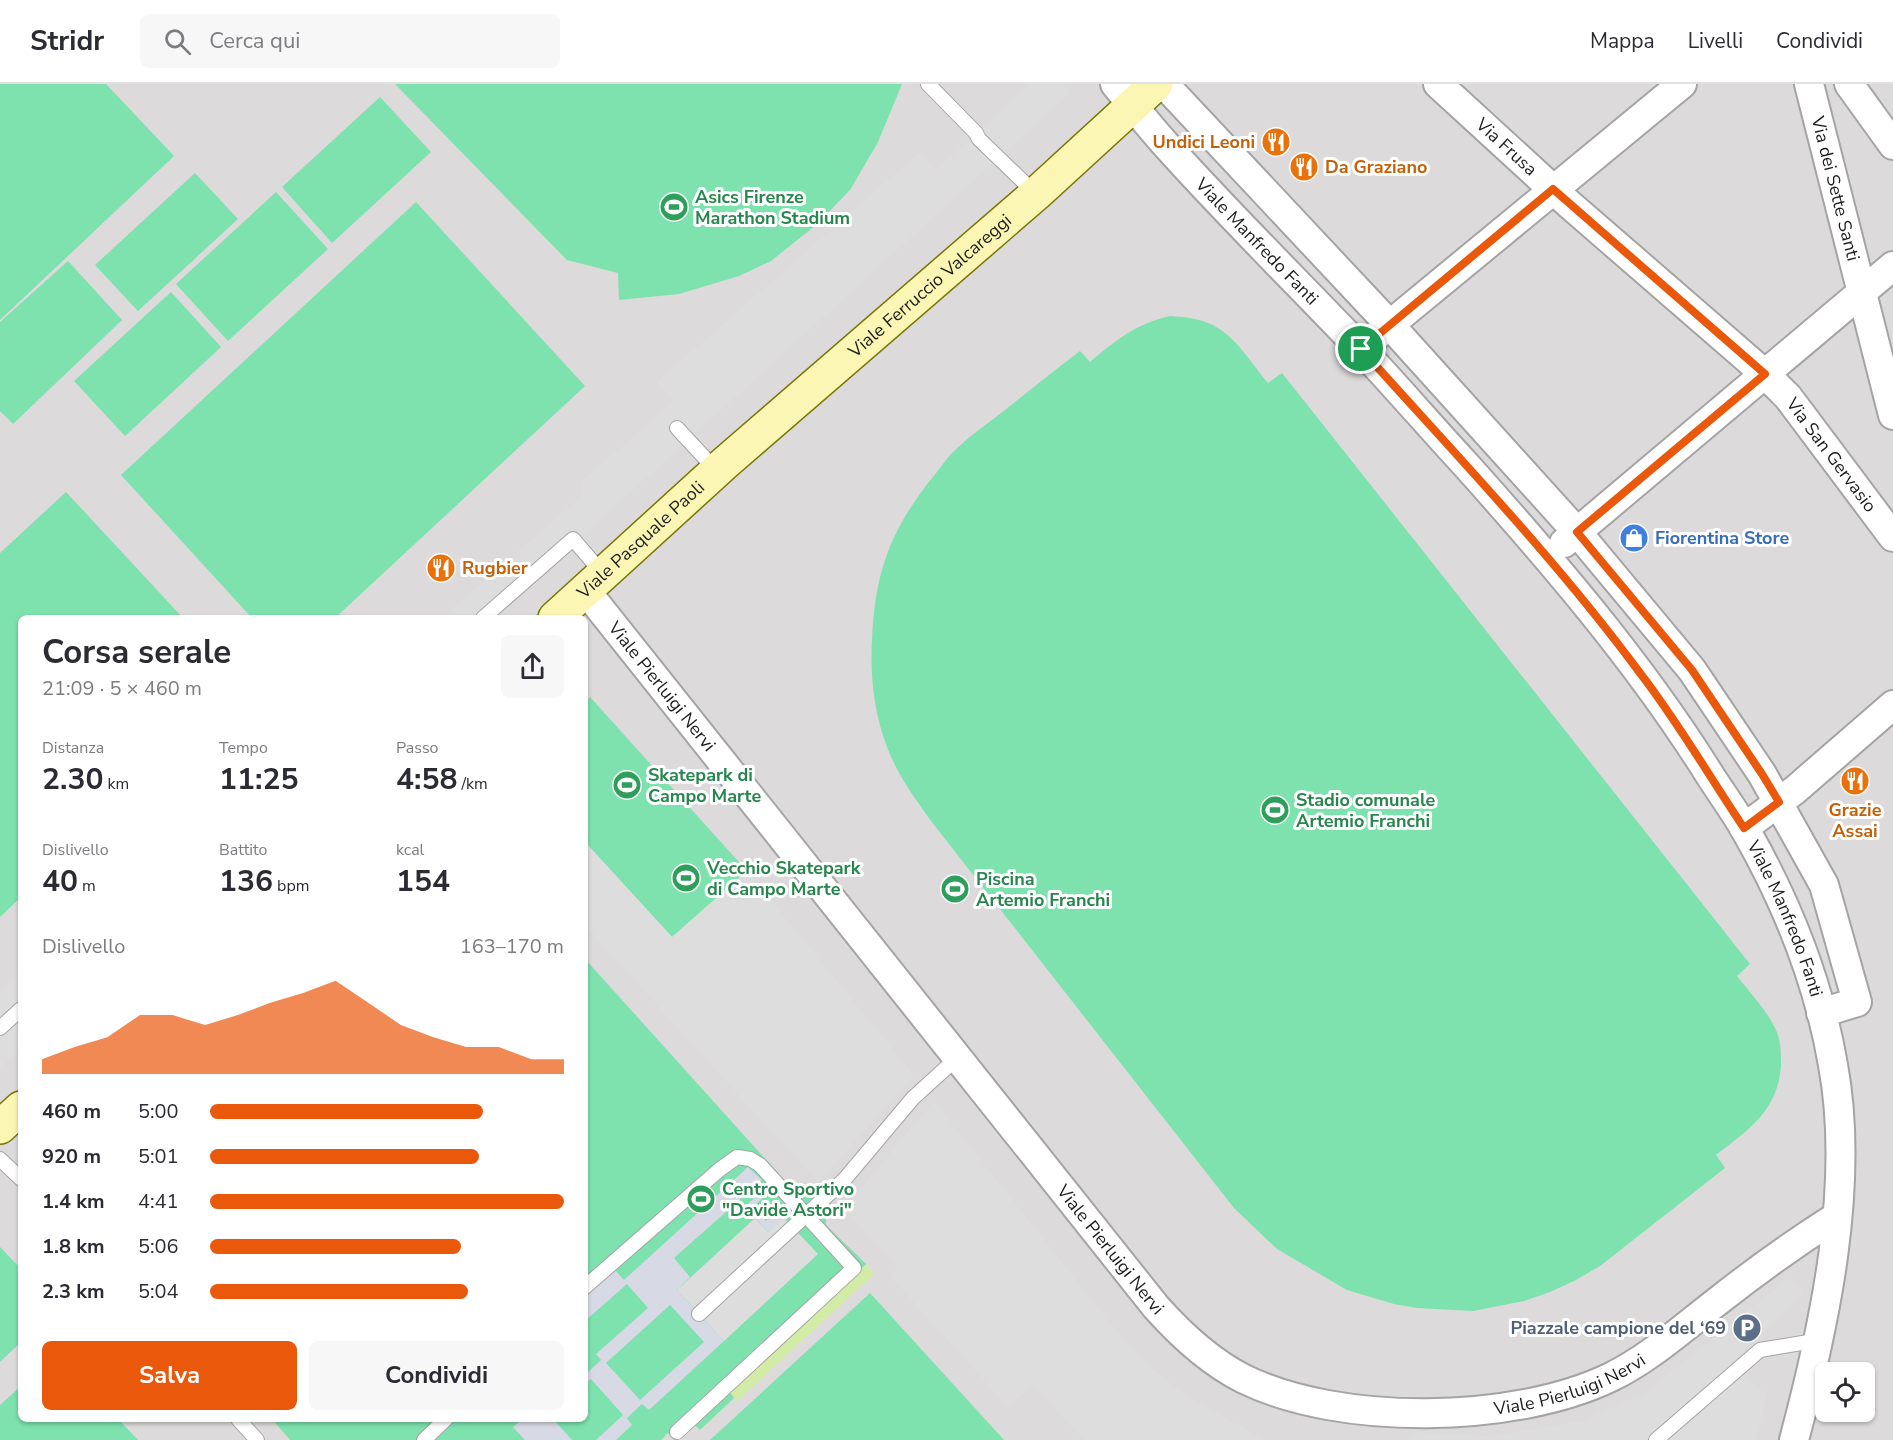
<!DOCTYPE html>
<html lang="it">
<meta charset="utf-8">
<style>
:root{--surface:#fff;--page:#f7f7f7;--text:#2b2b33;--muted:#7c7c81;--line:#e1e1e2;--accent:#ea580c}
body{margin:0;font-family:"Nunito Sans",sans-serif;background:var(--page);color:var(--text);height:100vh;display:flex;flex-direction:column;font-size:22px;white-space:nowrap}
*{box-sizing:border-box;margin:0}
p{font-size:20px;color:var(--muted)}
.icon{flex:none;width:33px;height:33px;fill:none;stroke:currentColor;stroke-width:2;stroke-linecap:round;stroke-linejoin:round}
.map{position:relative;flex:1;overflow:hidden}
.side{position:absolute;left:18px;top:531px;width:570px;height:807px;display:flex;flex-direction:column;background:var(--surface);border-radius:9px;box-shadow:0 2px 4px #0004}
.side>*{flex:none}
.tools{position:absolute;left:1815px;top:1278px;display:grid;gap:12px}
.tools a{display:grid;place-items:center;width:60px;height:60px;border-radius:9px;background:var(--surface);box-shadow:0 2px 4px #0004;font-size:30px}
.pin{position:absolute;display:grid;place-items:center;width:51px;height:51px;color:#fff;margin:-26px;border:3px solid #fff;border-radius:50%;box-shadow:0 2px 6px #0007}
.round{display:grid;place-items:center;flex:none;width:63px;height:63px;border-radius:9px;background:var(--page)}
.summary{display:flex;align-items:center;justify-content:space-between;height:102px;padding:0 24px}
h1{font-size:33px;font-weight:700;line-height:45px}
.stats{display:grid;grid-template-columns:repeat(3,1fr);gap:9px;height:102px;padding:6px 24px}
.stats div{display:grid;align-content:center}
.stats b{font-size:30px;font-weight:700}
.stats small{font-size:16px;font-weight:400}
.stats p{font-size:16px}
.chart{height:168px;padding:12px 24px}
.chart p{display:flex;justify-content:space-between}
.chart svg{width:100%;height:108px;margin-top:6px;fill:var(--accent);opacity:.7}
.primary-button{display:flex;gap:12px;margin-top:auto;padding:12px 24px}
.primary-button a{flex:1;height:69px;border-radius:9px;background:var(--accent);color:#fff;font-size:24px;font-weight:700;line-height:69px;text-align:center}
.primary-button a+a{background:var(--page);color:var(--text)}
ul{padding:0 24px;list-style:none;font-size:20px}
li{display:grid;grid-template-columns:96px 72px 1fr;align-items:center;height:45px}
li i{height:15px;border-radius:8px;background:var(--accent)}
header{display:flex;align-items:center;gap:36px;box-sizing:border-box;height:84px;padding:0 30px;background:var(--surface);border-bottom:2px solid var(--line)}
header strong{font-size:28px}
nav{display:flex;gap:33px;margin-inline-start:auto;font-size:21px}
.search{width:420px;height:54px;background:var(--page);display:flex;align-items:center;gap:15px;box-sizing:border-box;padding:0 21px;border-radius:9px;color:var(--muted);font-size:22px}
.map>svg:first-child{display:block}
.residential{fill:#dcdada;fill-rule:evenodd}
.grass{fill:#d2eca6}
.pitch{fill:#7de2ad}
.parking{fill:#ddd}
.plaza{fill:#d7d9e5;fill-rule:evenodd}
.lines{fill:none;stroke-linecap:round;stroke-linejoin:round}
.lane-casing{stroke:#a4a4a4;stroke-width:16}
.street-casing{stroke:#a4a4a4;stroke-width:32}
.secondary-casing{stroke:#787500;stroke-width:36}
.lane{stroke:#fff;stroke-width:14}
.street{stroke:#fff;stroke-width:28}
.secondary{stroke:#fcf6b4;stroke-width:33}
.route-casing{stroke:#fff;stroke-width:12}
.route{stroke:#ea580c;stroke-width:8}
.labels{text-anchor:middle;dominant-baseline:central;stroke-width:6;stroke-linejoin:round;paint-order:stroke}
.food-label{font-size:18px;font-weight:bold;fill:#c56008;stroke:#fff;text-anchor:start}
.street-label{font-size:18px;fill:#1d1d1d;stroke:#fff}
.leisure-label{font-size:18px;font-weight:bold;fill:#27864d;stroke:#fff;text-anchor:start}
.shop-label{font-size:18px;font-weight:bold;fill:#366cbe;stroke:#fff;text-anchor:start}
.service-label{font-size:18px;font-weight:bold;fill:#4e5e75;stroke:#fff;text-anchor:end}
</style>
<header>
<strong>Stridr</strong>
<div class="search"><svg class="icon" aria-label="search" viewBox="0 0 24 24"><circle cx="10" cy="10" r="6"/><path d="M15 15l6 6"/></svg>Cerca qui</div>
<nav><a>Mappa</a><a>Livelli</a><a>Condividi</a></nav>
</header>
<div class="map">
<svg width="1893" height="1356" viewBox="0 0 1893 1356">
<rect width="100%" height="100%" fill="#efe9e3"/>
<!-- residential -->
<path class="residential" d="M 0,0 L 1893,0 L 1893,1356 L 0,1356 ZM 21,534 L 585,534 L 585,1335 L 21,1335 ZM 1826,1288 L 1864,1288 L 1864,1328 L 1826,1328 Z"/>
<!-- grass -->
<path class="grass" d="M 866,1180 L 874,1190 L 737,1317 L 728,1307 Z"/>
<!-- pitch -->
<g class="pitch">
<path d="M 0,0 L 106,0 L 174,72 L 0,236 Z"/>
<path d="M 395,0 L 902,0 L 878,58 L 850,106 L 816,141 L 771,177 L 739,192 L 679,210 L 619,216 L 618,189 L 567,176 Z"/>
<path d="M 380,13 L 431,68 L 332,159 L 282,103 Z"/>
<path d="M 195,89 L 238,135 L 138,227 L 95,181 Z"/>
<path d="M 276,108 L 328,165 L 228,257 L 176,200 Z"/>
<path d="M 416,118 L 585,302 L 335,534 L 252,534 L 121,391 Z"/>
<path d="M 68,177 L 122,236 L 13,340 L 0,327 L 0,238 Z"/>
<path d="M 171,208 L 221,263 L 125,352 L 74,297 Z"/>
<path d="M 1170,232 C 1183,233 1196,234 1208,239 C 1234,249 1251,279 1268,299 L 1282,289 L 1750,880 L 1737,892 C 1750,909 1766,925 1775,944 C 1781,955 1781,969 1781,981 C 1778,1027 1749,1045 1716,1071 L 1725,1084 L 1600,1182 L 1574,1197 L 1550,1208 L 1524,1217 L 1473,1227 L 1417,1224 L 1394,1220 L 1347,1206 L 1277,1165 L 1234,1124 L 931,737 C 914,713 897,690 887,663 C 874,628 870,593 872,556 C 875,488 890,447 932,394 C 939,386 945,376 952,369 C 968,353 987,340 1005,326 C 1030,306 1055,286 1080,267 L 1090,278 C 1115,257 1137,239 1170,232 Z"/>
<path d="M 66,408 L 183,534 L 21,534 L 21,813 L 0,833 L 0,469 Z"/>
<path d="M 590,613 L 747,787 L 672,853 L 585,758 L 585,618 Z"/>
<path d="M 585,875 L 797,1110 L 805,1111 L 810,1108 L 829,1129 L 826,1133 L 826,1141 L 866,1180 L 729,1307 L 734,1314 L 700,1346 L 694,1340 L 677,1356 L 674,1356 L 668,1349 L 661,1356 L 290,1356 L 272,1335 L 585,1335 Z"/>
<path d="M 0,1163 L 21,1185 L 21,1258 L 0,1278 Z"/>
<path d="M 870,1209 L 1004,1356 L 710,1356 Z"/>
<path d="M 21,1302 L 21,1335 L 118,1335 L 138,1356 L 0,1356 L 0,1321 Z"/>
</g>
<!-- parking -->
<g class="parking">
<path d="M 1030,0 L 1061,0 L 1070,9 L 492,534 L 441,534 L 582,412 L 582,397 L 674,317 L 657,298 L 920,68 L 936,86 Z"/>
<path d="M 585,758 L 672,853 L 747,787 L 914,991 L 818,1098 L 585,842 Z"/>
<path d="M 21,887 L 21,965 L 0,984 L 0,906 Z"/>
<path d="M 934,1017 L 1110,1239 L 1150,1283 L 1187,1312 L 1265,1356 L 1084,1356 L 1033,1301 L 1008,1323 L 889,1191 L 898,1183 L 844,1125 Z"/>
<path d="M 755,1134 L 768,1148 L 784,1134 L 818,1170 L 724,1257 L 677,1206 Z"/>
<path d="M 1790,1193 L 1804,1209 L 1731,1279 L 1767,1311 L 1756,1356 L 1409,1356 L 1417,1348 L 1491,1352 L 1581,1337 L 1644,1309 Z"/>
</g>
<!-- plaza -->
<g class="plaza">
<path d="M 748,1083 L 762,1096 L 674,1174 L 690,1193 L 677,1206 L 724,1257 L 649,1326 L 642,1320 L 627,1334 L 632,1341 L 616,1356 L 596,1356 L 623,1331 L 591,1295 L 585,1299 L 585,1291 L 601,1276 L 596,1270 L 648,1224 L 627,1200 L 585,1237 L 585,1211 L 614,1185 L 624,1196 ZM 670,1221 L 704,1258 L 640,1316 L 606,1279 Z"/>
<path d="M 768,1103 L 770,1107 L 753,1123 L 766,1137 L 783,1121 L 791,1129 L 768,1148 L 745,1122 Z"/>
<path d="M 523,1335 L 553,1335 L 572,1356 L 525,1356 L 513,1343 Z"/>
</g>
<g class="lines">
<!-- lane casing -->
<g class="lane-casing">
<g id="lane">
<path d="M 928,0 L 976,49 L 979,55 L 1036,110"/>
<path d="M 677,344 L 716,386"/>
<path d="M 483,534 L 573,455 L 603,490"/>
<path d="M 0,944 L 21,925"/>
<path d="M 0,1075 L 21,1095"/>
<path d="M 585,1203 L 719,1086 L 737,1073 L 750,1075 L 760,1081 L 854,1184 L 677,1348"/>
<path d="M 699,1230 L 844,1096 L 913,1014 L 957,974"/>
<path d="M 238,1335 L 257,1356"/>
<path d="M 424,1356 L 446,1335"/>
<path d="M 1656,1356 L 1760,1266 L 1820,1256"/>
</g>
</g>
<!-- street casing -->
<g class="street-casing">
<g id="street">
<path id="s1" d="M 1115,0 C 1132,21 1149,42 1167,62 C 1228,130 1294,195 1357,261 C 1394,300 1429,341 1466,381 C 1552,477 1637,576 1706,685 C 1719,706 1734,726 1746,747 C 1787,819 1819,899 1833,981 C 1855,1100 1825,1240 1794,1356"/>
<path d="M 1164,0 L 1389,240 L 1577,448 L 1692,586 L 1762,690 L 1824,801 L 1857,918 L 1821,929"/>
<path id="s2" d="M 1438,0 L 1569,120 L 1765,290 L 1788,313 L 1893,453"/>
<path id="s3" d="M 1809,0 L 1893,331"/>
<path d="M 1849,0 L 1893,61"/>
<path d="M 1376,252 L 1682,0"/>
<path d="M 1564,459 L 1893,182"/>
<path id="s4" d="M 586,507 L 1156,1223 C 1181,1251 1210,1278 1244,1295 C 1340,1342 1514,1340 1611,1293 C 1650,1274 1684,1243 1718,1217 C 1756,1187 1795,1159 1836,1133"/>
<path d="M 1744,744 L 1795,706 L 1893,621"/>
</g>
</g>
<!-- secondary casing -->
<g class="secondary-casing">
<g id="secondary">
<path id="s5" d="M 555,534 L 725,379 L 1036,110 L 1156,0"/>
<path d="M 0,1043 L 21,1024"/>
</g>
</g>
<!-- lane -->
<use href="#lane" class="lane"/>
<!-- street -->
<use href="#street" class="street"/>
<!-- secondary -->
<use href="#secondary" class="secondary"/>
</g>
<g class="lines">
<!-- route casing -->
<g class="route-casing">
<path id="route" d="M 1553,105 L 1765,290 L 1577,448 L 1692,586 L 1762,690 L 1779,718 L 1744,744 C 1709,692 1678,638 1640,589 C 1555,474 1456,371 1361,265 Z"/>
</g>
<!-- route -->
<use href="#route" class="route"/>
</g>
<!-- icons -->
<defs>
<g id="restaurant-disc" transform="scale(1.5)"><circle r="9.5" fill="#e8710a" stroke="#fff"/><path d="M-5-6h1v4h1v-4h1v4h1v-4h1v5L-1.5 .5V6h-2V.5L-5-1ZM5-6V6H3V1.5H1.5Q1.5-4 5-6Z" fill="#fff"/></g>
<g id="stadium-disc" transform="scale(1.5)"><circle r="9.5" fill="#2e9e5b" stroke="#fff"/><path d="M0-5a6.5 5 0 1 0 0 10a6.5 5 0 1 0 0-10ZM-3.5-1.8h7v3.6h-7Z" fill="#fff"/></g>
<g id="shop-disc" transform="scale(1.5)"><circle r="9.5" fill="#3f7fe0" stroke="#fff"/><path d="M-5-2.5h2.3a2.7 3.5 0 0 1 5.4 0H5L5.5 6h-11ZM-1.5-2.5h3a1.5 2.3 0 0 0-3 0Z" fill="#fff"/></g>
<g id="parking-disc" transform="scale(1.5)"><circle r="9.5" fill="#5c6f8a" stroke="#fff"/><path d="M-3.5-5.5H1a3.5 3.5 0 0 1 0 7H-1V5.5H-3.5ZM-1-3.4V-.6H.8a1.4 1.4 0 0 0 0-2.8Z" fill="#fff"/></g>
</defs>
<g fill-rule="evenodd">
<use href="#restaurant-disc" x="1276" y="58"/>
<use href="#restaurant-disc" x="1304" y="83"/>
<use href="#stadium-disc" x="674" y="123"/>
<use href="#shop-disc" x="1634" y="454"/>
<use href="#restaurant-disc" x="441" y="484"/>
<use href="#restaurant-disc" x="1855" y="697"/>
<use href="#stadium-disc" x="627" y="701"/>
<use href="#stadium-disc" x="1275" y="726"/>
<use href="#stadium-disc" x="686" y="794"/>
<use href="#stadium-disc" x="955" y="805"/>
<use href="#stadium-disc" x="701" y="1115"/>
<use href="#parking-disc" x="1747" y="1244"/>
</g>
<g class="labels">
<!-- food labels -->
<g class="food-label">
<text x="1255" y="58" text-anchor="end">Undici Leoni</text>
<text x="1325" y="83">Da Graziano</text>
<text x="462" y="484">Rugbier</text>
<text x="1855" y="726" text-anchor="middle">Grazie<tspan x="1855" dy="21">Assai</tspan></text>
</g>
<!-- street labels -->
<g class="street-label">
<text stroke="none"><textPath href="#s2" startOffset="93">Via Frusa</textPath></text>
<text stroke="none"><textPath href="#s3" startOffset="108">Via dei Sette Santi</textPath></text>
<text stroke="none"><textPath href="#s1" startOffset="212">Viale Manfredo Fanti</textPath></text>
<text stroke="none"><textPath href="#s5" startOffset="501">Viale Ferruccio Valcareggi</textPath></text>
<text stroke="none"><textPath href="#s2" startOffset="542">Via San Gervasio</textPath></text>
<text stroke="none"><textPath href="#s5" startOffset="116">Viale Pasquale Paoli</textPath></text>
<text stroke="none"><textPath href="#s4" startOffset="122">Viale Pierluigi Nervi</textPath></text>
<text stroke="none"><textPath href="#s1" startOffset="1076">Viale Manfredo Fanti</textPath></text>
<text stroke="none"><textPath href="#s4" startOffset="842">Viale Pierluigi Nervi</textPath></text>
<text stroke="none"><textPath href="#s4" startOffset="1364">Viale Pierluigi Nervi</textPath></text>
</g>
<!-- leisure labels -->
<g class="leisure-label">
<text x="695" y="113">Asics Firenze<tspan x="695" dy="21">Marathon Stadium</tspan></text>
<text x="648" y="691">Skatepark di<tspan x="648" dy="21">Campo Marte</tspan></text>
<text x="1296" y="716">Stadio comunale<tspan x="1296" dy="21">Artemio Franchi</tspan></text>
<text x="707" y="784">Vecchio Skatepark<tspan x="707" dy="21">di Campo Marte</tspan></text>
<text x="976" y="795">Piscina<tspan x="976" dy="21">Artemio Franchi</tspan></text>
<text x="722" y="1105">Centro Sportivo<tspan x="722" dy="21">"Davide Astori"</tspan></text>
</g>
<!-- shop labels -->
<g class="shop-label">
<text x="1655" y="454">Fiorentina Store</text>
</g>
<!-- service labels -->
<g class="service-label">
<text x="1726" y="1244">Piazzale campione del ‘69</text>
</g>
</g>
</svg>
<div class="tools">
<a><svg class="icon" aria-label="locate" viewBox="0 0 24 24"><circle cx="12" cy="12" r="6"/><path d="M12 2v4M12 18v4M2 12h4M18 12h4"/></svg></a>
</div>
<div class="pin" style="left:1361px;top:265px;background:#1e9e55"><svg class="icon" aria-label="arrive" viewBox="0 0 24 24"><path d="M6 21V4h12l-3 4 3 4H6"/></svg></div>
<section class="side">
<div class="summary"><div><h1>Corsa serale</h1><p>21:09 · 5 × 460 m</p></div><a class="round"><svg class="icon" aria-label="share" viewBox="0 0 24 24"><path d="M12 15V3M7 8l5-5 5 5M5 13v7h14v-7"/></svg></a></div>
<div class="stats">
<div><p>Distanza</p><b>2.30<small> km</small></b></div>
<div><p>Tempo</p><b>11:25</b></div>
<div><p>Passo</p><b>4:58<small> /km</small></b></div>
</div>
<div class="stats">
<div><p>Dislivello</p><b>40<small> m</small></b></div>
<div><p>Battito</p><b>136<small> bpm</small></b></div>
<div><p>kcal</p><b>154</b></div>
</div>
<div class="chart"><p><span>Dislivello</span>163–170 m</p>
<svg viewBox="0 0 160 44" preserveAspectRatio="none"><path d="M0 44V38L10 33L20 29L30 20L40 20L50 24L60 20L70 15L80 11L90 6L100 15L110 24L120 29L130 33L140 33L150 38L160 38V44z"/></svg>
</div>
<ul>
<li><b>460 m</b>5:00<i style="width:77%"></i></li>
<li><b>920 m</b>5:01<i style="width:76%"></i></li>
<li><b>1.4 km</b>4:41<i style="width:100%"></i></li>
<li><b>1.8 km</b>5:06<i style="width:71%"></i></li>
<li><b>2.3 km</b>5:04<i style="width:73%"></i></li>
</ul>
<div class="primary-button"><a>Salva</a><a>Condividi</a></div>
</section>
</div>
